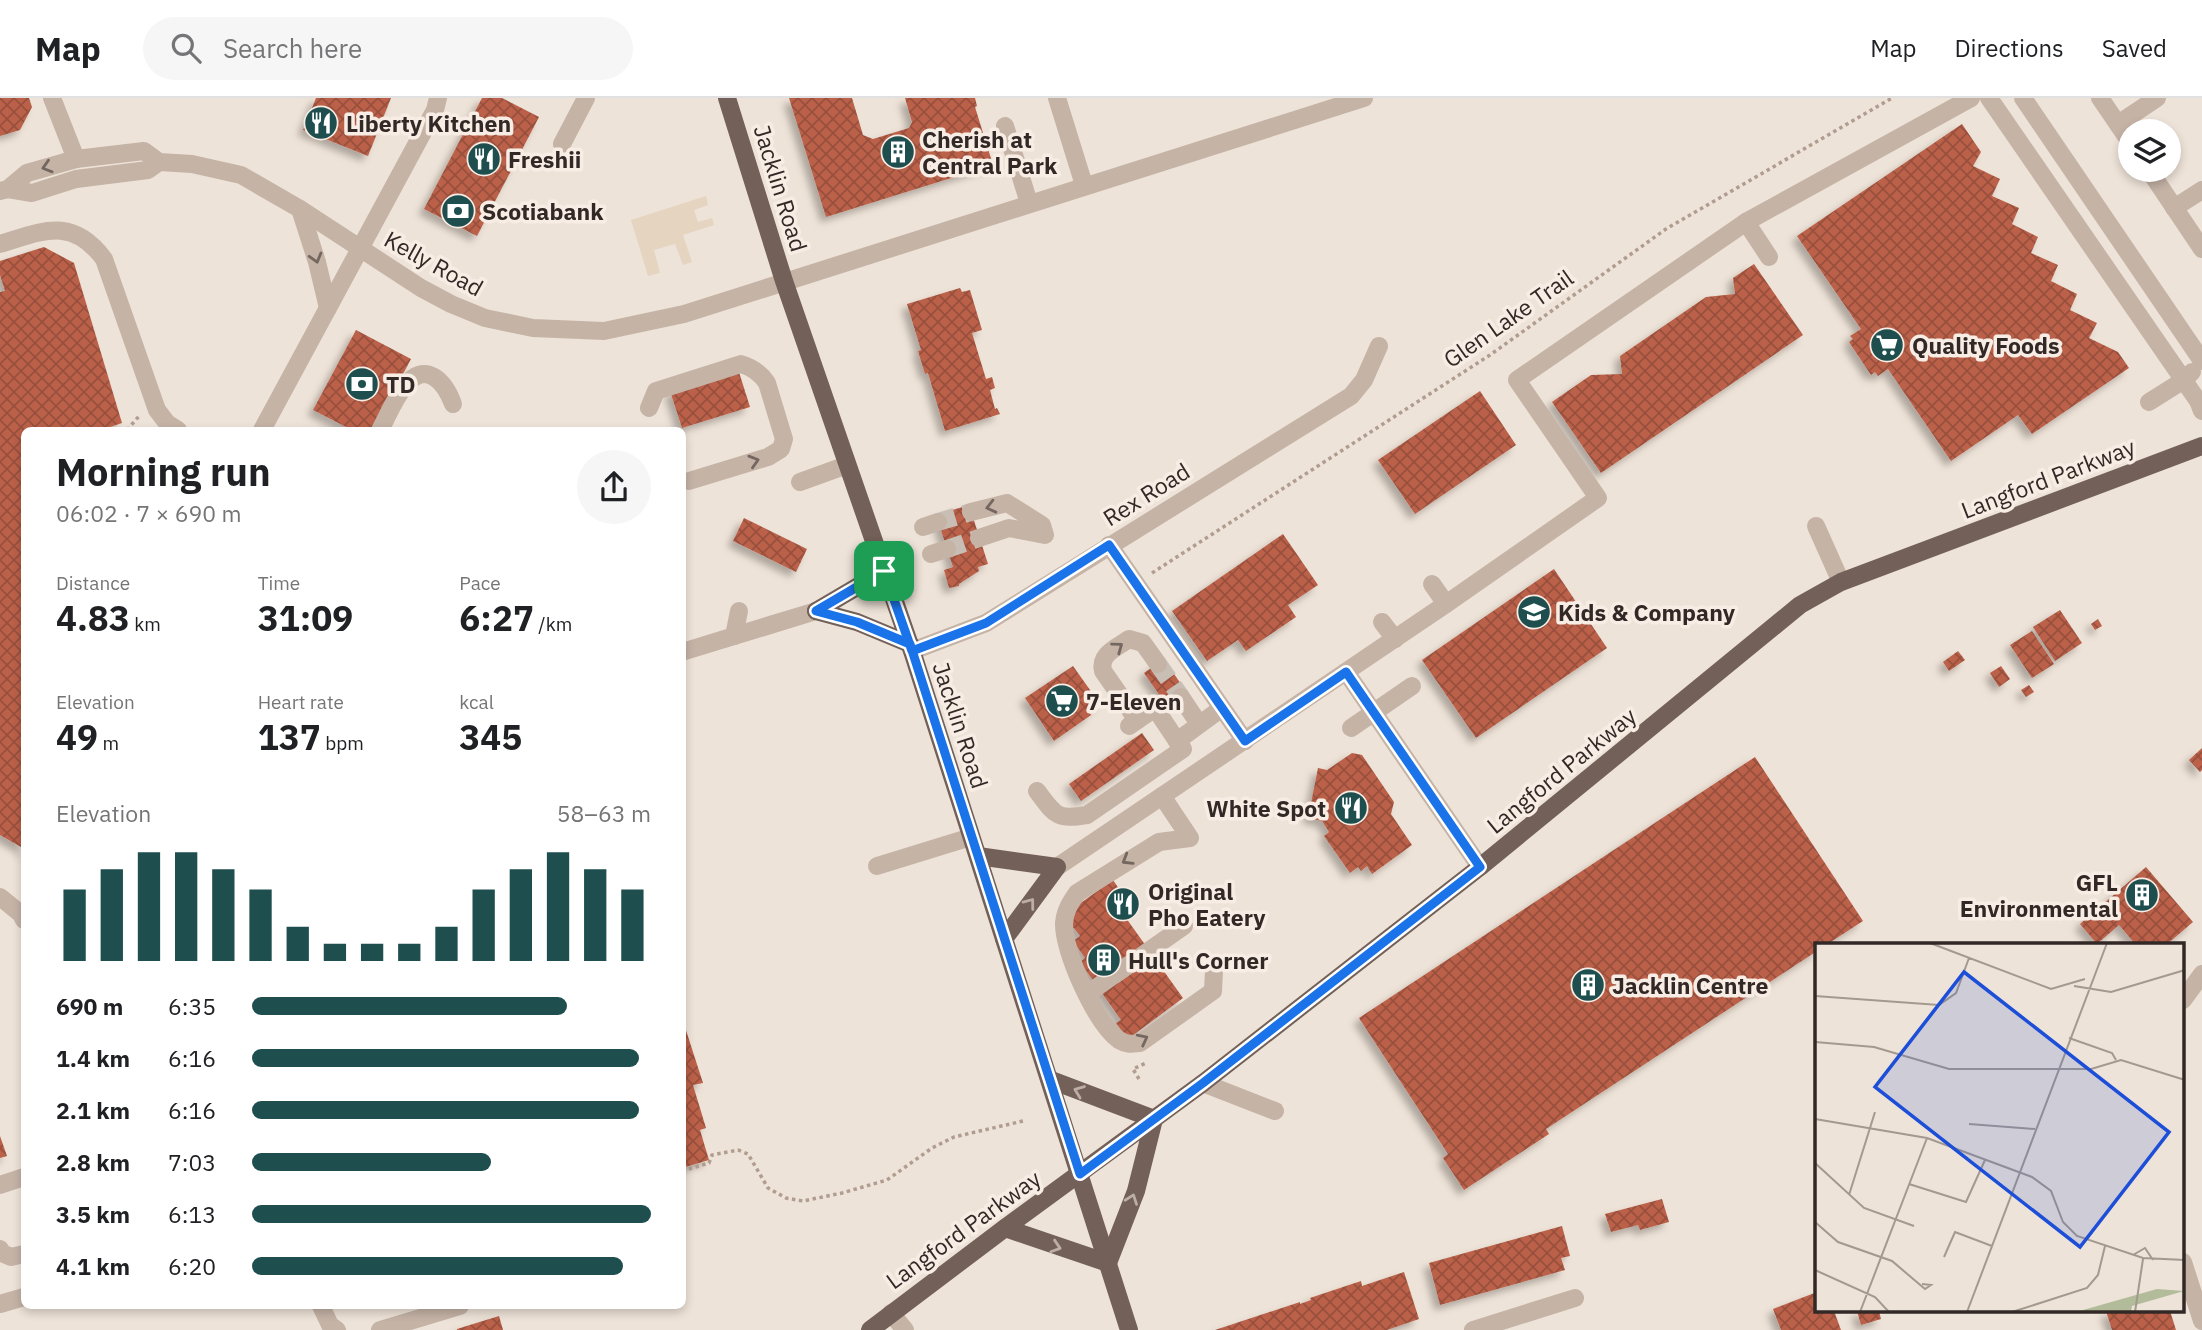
<!DOCTYPE html>
<meta charset="utf-8">
<style>
:root{--surface:#fff;--page:#f6f6f6;--text:#202124;--muted:#757577;--line:#e0e0e0;--accent:#1f4e4f}
body{margin:0;font-family:"IBM Plex Sans",sans-serif;background:var(--page);color:var(--text);height:100vh;display:flex;flex-direction:column;font-size:26px;white-space:nowrap}
*{box-sizing:border-box;margin:0}
p{font-size:23px;color:var(--muted)}
.icon{flex:none;width:38px;height:38px;fill:none;stroke:currentColor;stroke-width:2;stroke-linecap:round;stroke-linejoin:round}
.map{position:relative;flex:1;overflow:hidden}
.sheet{position:absolute;left:21px;top:329px;width:665px;height:882px;display:flex;flex-direction:column;background:var(--surface);border-radius:10px;box-shadow:0 4px 10px #0003}
.sheet>*{flex:none}
.buttons{position:absolute;left:2118px;top:21px;display:grid;gap:14px}
.buttons a{display:grid;place-items:center;width:63px;height:63px;border-radius:50%;background:var(--surface);box-shadow:0 4px 10px #0003;font-size:35px}
.pin{position:absolute;display:grid;place-items:center;width:60px;height:60px;color:#fff;margin:-30px;border-radius:14px;box-shadow:0 4px 10px #0006}
.round{display:grid;place-items:center;flex:none;width:74px;height:74px;border-radius:37px;background:var(--page)}
.summary{display:flex;align-items:center;justify-content:space-between;height:119px;padding:0 35px}
h1{font-size:38px;font-weight:700;line-height:52px}
.stats{display:grid;grid-template-columns:repeat(3,1fr);gap:10px;height:119px;padding:7px 35px}
.stats div{display:grid;align-content:center}
.stats b{font-size:35px;font-weight:700}
.stats small{font-size:19px;font-weight:400}
.stats p{font-size:19px}
.chart{height:196px;padding:14px 35px}
.chart p{display:flex;justify-content:space-between}
.chart svg{width:100%;height:126px;margin-top:7px;stroke:var(--accent);stroke-width:6}
ul{padding:0 35px;list-style:none;font-size:23px}
li{display:grid;grid-template-columns:112px 84px 1fr;align-items:center;height:52px}
li i{height:18px;border-radius:9px;background:var(--accent)}
header{display:flex;align-items:center;gap:42px;box-sizing:border-box;height:98px;padding:0 35px;background:var(--surface);border-bottom:2px solid var(--line)}
header strong{font-size:33px}
nav{display:flex;gap:38px;margin-inline-start:auto;font-size:24px}
.search{width:490px;height:63px;background:var(--page);display:flex;align-items:center;gap:18px;box-sizing:border-box;padding:0 24px;border-radius:38px;color:var(--muted);font-size:26px}
.map>svg:first-child{display:block}
.plaza{fill:#e5d4c0}
.building{fill:url(#building-cross-hatch);filter:url(#shadow)}
.lines{fill:none;stroke-linecap:round;stroke-linejoin:round}
.minor-tunnel{stroke:#c8beb4;stroke-width:18;stroke-dasharray:18 9;stroke-linecap:butt}
.path{stroke:#b19d90;stroke-width:3.5;stroke-dasharray:3.5 3.5;stroke-linecap:butt}
.minor{stroke:#c5b3a6;stroke-width:18}
.major{stroke:#736058;stroke-width:18}
.oneway{stroke:#746760}
.oneway2{stroke:#bcaea5}
.route-casing{stroke:#fff;stroke-width:14}
.route{stroke:#1a73e8;stroke-width:9}
.labels{text-anchor:middle;dominant-baseline:central;stroke-width:7;stroke-linejoin:round;paint-order:stroke}
.poi-label{font-size:23px;font-weight:bold;fill:#322926;stroke:#f7ede4;text-anchor:start}
.street-label{font-size:23px;fill:#322926;stroke:#f7ede4}
.inset-road{fill:none;stroke:#a39991;stroke-width:2}
.view{fill:#1d4ed8;fill-opacity:0.15;stroke:#1d4ed8;stroke-width:3.5}
.inset-edge{fill:none;stroke:#322926;stroke-width:3.5}
</style>
<header>
<strong>Map</strong>
<div class="search"><svg class="icon" aria-label="search" viewBox="0 0 24 24"><circle cx="10" cy="10" r="6"/><path d="M15 15l6 6"/></svg>Search here</div>
<nav><a>Map</a><a>Directions</a><a>Saved</a></nav>
</header>
<div class="map">
<svg width="2202" height="1232" viewBox="0 0 2202 1232">
<defs>
<pattern id="building-cross-hatch" width="8" height="8" patternUnits="userSpaceOnUse" patternTransform="scale(1.75)"><rect width="8" height="8" fill="#bb6149"/><path d="M0 0l8 8M0 8l8-8" fill="none" stroke="#99503d"/></pattern>
<filter id="shadow"><feDropShadow dx="-5.5" dy="5.5" stdDeviation="3.5" flood-color="#0004"/></filter>
</defs>
<rect width="100%" height="100%" fill="#eee3d8"/>
<!-- plaza -->
<path class="plaza" d="M 706,98 L 708,107 L 694,112 L 698,124 L 712,120 L 714,127 L 683,137 L 692,164 L 683,167 L 675,146 L 654,152 L 660,175 L 648,178 L 631,122 Z"/>
<!-- building -->
<g class="building">
<path d="M 0,0 L 29,0 L 32,9 L 20,32 L 0,38 Z"/>
<path d="M 316,0 L 391,0 L 368,58 L 303,32 Z"/>
<path d="M 482,0 L 502,0 L 539,19 L 477,138 L 424,111 Z"/>
<path d="M 789,0 L 852,0 L 863,37 L 873,41 L 909,30 L 912,24 L 905,0 L 975,0 L 977,8 L 975,9 L 993,67 L 826,119 Z"/>
<path d="M 1962,26 L 1981,54 L 1973,68 L 2000,81 L 1992,98 L 2019,110 L 2012,126 L 2038,139 L 2031,155 L 2058,167 L 2051,183 L 2077,196 L 2070,212 L 2097,225 L 2089,240 L 2118,254 L 2129,270 L 2032,336 L 2018,317 L 1951,363 L 1888,271 L 1878,278 L 1875,274 L 1871,277 L 1849,244 L 1853,241 L 1850,238 L 1861,231 L 1797,138 Z"/>
<path d="M 44,149 L 74,165 L 122,325 L 107,330 L 108,332 L 24,332 L 24,758 L 21,749 L 0,737 L 0,194 L 5,193 L 0,177 L 0,163 Z"/>
<path d="M 1754,166 L 1803,237 L 1601,375 L 1552,304 L 1591,277 L 1622,276 L 1620,258 L 1706,199 L 1735,196 L 1733,180 Z"/>
<path d="M 960,190 L 962,194 L 970,192 L 982,232 L 972,235 L 986,281 L 992,279 L 995,290 L 990,292 L 995,311 L 997,310 L 1000,316 L 945,333 L 928,275 L 925,276 L 918,253 L 921,252 L 907,206 Z"/>
<path d="M 356,232 L 411,261 L 373,332 L 352,332 L 313,312 Z"/>
<path d="M 738,271 L 750,309 L 682,330 L 670,293 Z"/>
<path d="M 1480,293 L 1516,347 L 1415,416 L 1378,362 Z"/>
<path d="M 969,407 L 988,466 L 978,469 L 979,473 L 959,486 L 959,488 L 949,490 L 944,472 L 953,469 L 936,417 Z"/>
<path d="M 744,420 L 807,451 L 796,474 L 733,443 Z"/>
<path d="M 1283,436 L 1318,487 L 1288,507 L 1296,519 L 1246,553 L 1238,542 L 1207,563 L 1172,513 Z"/>
<path d="M 1554,471 L 1607,550 L 1476,640 L 1422,562 Z"/>
<path d="M 2060,512 L 2082,545 L 2055,563 L 2033,529 Z"/>
<path d="M 2098,521 L 2102,528 L 2095,532 L 2091,526 Z"/>
<path d="M 2032,533 L 2054,566 L 2032,580 L 2010,547 Z"/>
<path d="M 1958,553 L 1965,562 L 1949,573 L 1943,564 Z"/>
<path d="M 1164,561 L 1187,595 L 1167,608 L 1144,575 Z"/>
<path d="M 1073,568 L 1100,606 L 1089,614 L 1091,617 L 1054,643 L 1025,600 Z"/>
<path d="M 2001,568 L 2010,581 L 1999,589 L 1990,575 Z"/>
<path d="M 2029,587 L 2034,594 L 2026,599 L 2021,592 Z"/>
<path d="M 1142,635 L 1154,652 L 1081,703 L 1069,686 Z"/>
<path d="M 2202,650 L 2202,672 L 2200,674 L 2189,662 Z"/>
<path d="M 1352,655 L 1362,657 L 1394,704 L 1391,716 L 1412,747 L 1372,776 L 1367,768 L 1361,773 L 1358,769 L 1350,775 L 1324,738 L 1329,734 L 1322,723 L 1308,720 L 1318,670 L 1327,672 Z"/>
<path d="M 1755,659 L 1863,823 L 1826,847 L 1817,847 L 1817,853 L 1546,1031 L 1549,1036 L 1464,1092 L 1443,1060 L 1448,1056 L 1359,920 Z"/>
<path d="M 2146,769 L 2193,824 L 2166,847 L 2136,847 L 2119,827 L 2097,846 L 2080,826 Z"/>
<path d="M 1113,782 L 1130,807 L 1121,813 L 1146,848 L 1109,873 L 1118,885 L 1134,874 L 1133,871 L 1153,858 L 1183,900 L 1128,941 L 1116,925 L 1121,922 L 1080,864 L 1085,860 L 1073,843 L 1080,838 L 1074,830 L 1068,829 L 1075,809 Z"/>
<path d="M 682,920 L 703,985 L 693,987 L 706,1030 L 700,1032 L 709,1062 L 682,1070 Z"/>
<path d="M 0,1038 L 7,1058 L 0,1060 Z"/>
<path d="M 1662,1101 L 1669,1124 L 1640,1132 L 1638,1127 L 1611,1134 L 1605,1116 Z"/>
<path d="M 1562,1128 L 1570,1158 L 1561,1160 L 1565,1172 L 1440,1207 L 1429,1165 Z"/>
<path d="M 1404,1174 L 1419,1221 L 1387,1232 L 1215,1232 L 1300,1204 L 1300,1206 L 1311,1202 L 1310,1200 L 1361,1183 L 1362,1188 Z"/>
<path d="M 1817,1194 L 1817,1213 L 1834,1213 L 1841,1232 L 1781,1232 L 1773,1211 Z"/>
<path d="M 1857,1213 L 1879,1213 L 1881,1221 L 1861,1227 Z"/>
<path d="M 2106,1213 L 2170,1213 L 2176,1232 L 2112,1232 Z"/>
<path d="M 499,1218 L 503,1232 L 457,1232 L 457,1231 Z"/>
</g>
<g class="lines">
<!-- minor-tunnel -->
<g class="minor-tunnel">
<path d="M 938,424 L 971,414"/>
<path d="M 947,451 L 979,440"/>
<path d="M 1158,566 L 1181,599"/>
</g>
<!-- path -->
<g class="path">
<path d="M 127,332 L 140,317"/>
<path d="M 1152,475 L 1490,257 L 1666,131 L 1892,0"/>
<path d="M 1139,981 L 1133,971 L 1146,965"/>
<path d="M 682,1073 L 709,1065 L 712,1057 L 738,1052 L 748,1056 L 768,1090 L 786,1100 L 803,1103 L 842,1095 L 887,1082 L 932,1050 L 954,1039 L 1023,1023"/>
</g>
<!-- minor -->
<g class="minor">
<path d="M 52,0 L 76,61"/>
<path d="M 1057,0 L 1084,87"/>
<path d="M 1989,0 L 2198,303 L 2202,313"/>
<path d="M 2023,0 L 2202,263"/>
<path d="M 2100,0 L 2130,44"/>
<path d="M 2118,26 L 2157,0"/>
<path d="M 1005,28 L 1029,105"/>
<path d="M 562,46 L 586,0"/>
<path d="M 2149,72 L 2202,151"/>
<path d="M 8,91 L 32,95 L 76,81 L 148,72 L 159,64"/>
<path d="M 0,93 L 8,91 L 27,75 L 76,61 L 144,53 L 159,64 L 192,66 L 241,77 L 300,111 L 421,190 L 451,206 L 485,220 L 533,230 L 604,233 L 684,216 L 1364,0"/>
<path d="M 2174,110 L 2202,92"/>
<path d="M 300,111 L 317,164 L 328,210"/>
<path d="M 1746,124 L 1769,159"/>
<path d="M 0,146 C 43,133 72,118 104,161 L 157,312 L 167,325 L 178,332"/>
<path d="M 2149,304 L 2184,282 L 2192,274"/>
<path d="M 649,310 L 656,293 L 741,266 C 751,269 761,276 767,285 L 784,341 L 781,351 L 768,359 L 689,383"/>
<path d="M 262,332 L 435,12 L 438,0"/>
<path d="M 380,332 C 390,315 408,263 434,279 C 444,285 449,295 453,306"/>
<path d="M 800,384 L 847,367"/>
<path d="M 971,414 L 1007,405 L 1042,427 L 1045,437 L 1009,430 L 979,440"/>
<path d="M 1816,428 L 1841,484"/>
<path d="M 923,429 L 938,424"/>
<path d="M 1109,447 L 1245,643"/>
<path d="M 931,456 L 947,451"/>
<path d="M 1432,486 L 1446,506"/>
<path d="M 1382,524 L 1395,541"/>
<path d="M 734,538 L 739,513"/>
<path d="M 912,553 L 986,525 L 1351,298 L 1364,282 L 1379,248"/>
<path d="M 682,554 L 816,513"/>
<path d="M 1346,574 L 1480,769"/>
<path d="M 1181,599 L 1199,626"/>
<path d="M 1137,622 L 1103,573 C 1099,556 1116,550 1129,541 L 1143,545 L 1158,566"/>
<path d="M 1129,628 L 1155,610 L 1177,643"/>
<path d="M 1351,630 L 1412,588"/>
<path d="M 1037,693 C 1055,717 1056,722 1087,717 L 1183,651 L 1177,643 L 1222,610"/>
<path d="M 1162,698 L 1190,740 L 1159,744 L 1077,795 C 1070,805 1065,813 1064,825 C 1063,853 1096,926 1119,942 C 1127,947 1132,946 1140,945 L 1213,893 L 1214,872"/>
<path d="M 877,768 L 971,739"/>
<path d="M 1057,769 L 1446,506 L 1598,400 L 1517,282 L 1746,124 L 1971,0"/>
<path d="M 0,799 L 21,816 L 24,822"/>
<path d="M 1087,896 L 1184,828"/>
<path d="M 2183,902 L 2202,876"/>
<path d="M 1203,985 L 1275,1013"/>
<path d="M 0,1087 L 24,1079"/>
<path d="M 0,1151 L 2,1155 L 11,1159 L 24,1156"/>
<path d="M 2183,1164 L 2202,1223"/>
<path d="M 0,1206 L 24,1199"/>
<path d="M 321,1208 L 330,1227 L 337,1232"/>
<path d="M 891,1215 L 905,1232"/>
<path d="M 380,1232 L 460,1208"/>
<path d="M 1473,1232 L 1575,1200"/>
</g>
<!-- major -->
<g class="major">
<path d="M 727,0 L 784,183 L 912,553 L 1129,1232"/>
<path d="M 816,513 L 857,524 L 910,546"/>
<path d="M 816,513 L 884,473"/>
<path d="M 978,758 L 1057,769 L 1004,841"/>
<path d="M 1051,982 L 1154,1021"/>
<path d="M 1005,1130 L 1108,1165"/>
<path d="M 1108,1165 L 1136,1093 L 1154,1021"/>
<path d="M 870,1232 L 1005,1130 L 1203,985 L 1480,769 L 1800,507 L 1841,484 L 2202,348"/>
</g>
</g>
<!-- one-way arrows -->
<defs><path id="oneway-chevron" d="M-2-3.5L2.5 0L-2 3.5" fill="none" stroke-width="1.6" stroke-linecap="round" stroke-linejoin="round" transform="scale(1.75)"/></defs>
<g class="oneway">
<use href="#oneway-chevron" transform="translate(47 69) rotate(163)"/>
<use href="#oneway-chevron" transform="translate(316 160) rotate(74)"/>
<use href="#oneway-chevron" transform="translate(754 363) rotate(-17)"/>
<use href="#oneway-chevron" transform="translate(991 409) rotate(166)"/>
<use href="#oneway-chevron" transform="translate(1118 549) rotate(-36)"/>
<use href="#oneway-chevron" transform="translate(1127 762) rotate(149)"/>
<use href="#oneway-chevron" transform="translate(1143 941) rotate(-27)"/>
</g>
<g class="oneway2">
<use href="#oneway-chevron" transform="translate(1030 805) rotate(-53)"/>
<use href="#oneway-chevron" transform="translate(1079 993) rotate(-159)"/>
<use href="#oneway-chevron" transform="translate(1132 1101) rotate(-70)"/>
<use href="#oneway-chevron" transform="translate(1056 1149) rotate(18)"/>
</g>
<g class="lines">
<!-- route casing -->
<g class="route-casing">
<path id="route" d="M 884,473 L 816,513 L 857,524 L 910,546 L 1080,1076 L 1203,985 L 1480,769 L 1346,574 L 1245,643 L 1109,447 L 986,525 L 912,553 L 884,473"/>
</g>
<!-- route -->
<use href="#route" class="route"/>
</g>
<!-- icons -->
<defs>
<g id="restaurant-disc" transform="scale(1.75)"><circle r="9.5" fill="#1f4e4f" stroke="#f7ede4"/><path d="M-5-6h1v4h1v-4h1v4h1v-4h1v5L-1.5 .5V6h-2V.5L-5-1ZM5-6V6H3V1.5H1.5Q1.5-4 5-6Z" fill="#fff"/></g>
<g id="building-disc" transform="scale(1.75)"><circle r="9.5" fill="#1f4e4f" stroke="#f7ede4"/><path d="M-4-6H4V6H1V3H-1V6H-4ZM-2.5-4.3h1.7v1.8h-1.7ZM.8-4.3h1.7v1.8H.8ZM-2.5-1h1.7V.8h-1.7ZM.8-1h1.7V.8H.8Z" fill="#fff"/></g>
<g id="bank-disc" transform="scale(1.75)"><circle r="9.5" fill="#1f4e4f" stroke="#f7ede4"/><path d="M-6-4H6V4H-6ZM0-2.3a2.3 2.3 0 1 0 0 4.6a2.3 2.3 0 1 0 0-4.6Z" fill="#fff"/></g>
<g id="supermarket-disc" transform="scale(1.75)"><circle r="9.5" fill="#1f4e4f" stroke="#f7ede4"/><path d="M-6-5.5h2.5l.6 2H6L4.5 2H-2.5L-4.4-4H-6ZM-1.5 3.2a1.3 1.3 0 1 0 .1 0ZM3 3.2a1.3 1.3 0 1 0 .1 0Z" fill="#fff"/></g>
<g id="school-disc" transform="scale(1.75)"><circle r="9.5" fill="#1f4e4f" stroke="#f7ede4"/><path d="M0-5L7-2L0 1L-7-2ZM-4 1L0 2.5L4 1V4Q0 6-4 4Z" fill="#fff"/></g>
</defs>
<g fill-rule="evenodd">
<use href="#restaurant-disc" x="321" y="25"/>
<use href="#building-disc" x="898" y="54"/>
<use href="#restaurant-disc" x="484" y="61"/>
<use href="#bank-disc" x="458" y="113"/>
<use href="#supermarket-disc" x="1887" y="247"/>
<use href="#bank-disc" x="362" y="286"/>
<use href="#school-disc" x="1534" y="514"/>
<use href="#supermarket-disc" x="1062" y="603"/>
<use href="#restaurant-disc" x="1351" y="710"/>
<use href="#building-disc" x="2142" y="797"/>
<use href="#restaurant-disc" x="1123" y="806"/>
<use href="#building-disc" x="1104" y="862"/>
<use href="#building-disc" x="1588" y="887"/>
</g>
<g class="labels">
<!-- poi labels -->
<g class="poi-label">
<text x="346" y="25">Liberty Kitchen</text>
<text x="922" y="41">Cherish at<tspan x="922" dy="26">Central Park</tspan></text>
<text x="508" y="61">Freshii</text>
<text x="482" y="113">Scotiabank</text>
<text x="1912" y="247">Quality Foods</text>
<text x="386" y="286">TD</text>
<text x="1558" y="514">Kids &amp; Company</text>
<text x="1086" y="603">7-Eleven</text>
<text x="1326" y="710" text-anchor="end">White Spot</text>
<text x="2118" y="784" text-anchor="end">GFL<tspan x="2118" dy="26">Environmental</tspan></text>
<text x="1148" y="793">Original<tspan x="1148" dy="26">Pho Eatery</tspan></text>
<text x="1128" y="862">Hull's Corner</text>
<text x="1612" y="887">Jacklin Centre</text>
</g>
<!-- street labels -->
<g class="street-label">
<text transform="translate(781 90) rotate(73)">Jacklin Road</text>
<text transform="translate(434 165) rotate(29)">Kelly Road</text>
<text transform="translate(1508 220) rotate(-35)">Glen Lake Trail</text>
<text transform="translate(2048 380) rotate(-21)">Langford Parkway</text>
<text transform="translate(1146 396) rotate(-32)">Rex Road</text>
<text transform="translate(961 627) rotate(72)">Jacklin Road</text>
<text transform="translate(1561 672) rotate(-39)">Langford Parkway</text>
<text transform="translate(963 1131) rotate(-36)">Langford Parkway</text>
</g>
</g>
<!-- overview -->
<g transform="translate(1815 845)">
<rect width="369" height="369" fill="#eee3d8"/>
<path d="M 342,346 L 369,348 L 317,363 L 316,369 L 261,369 Z" fill="#b2bc9a"/>
<path class="inset-road" d="M 115,0 L 236,46 L 270,36M 259,43 L 296,49 L 370,27M 0,53 L 124,62 L 141,50 L 154,15M 254,95 L 297,110 L 301,117M 0,99 L 59,104 L 134,126 L 276,126 L 306,117 L 370,137M 0,176 L 112,195 L 217,234 L 236,248 L 248,279 L 262,293 L 328,315 L 370,317M 154,181 L 220,186M 0,220 L 49,265 L 99,283M 94,241 L 151,259 L 170,217M 34,252 L 60,169M 0,279 L 23,299 L 77,318 L 110,346 L 116,342 L 107,341M 318,312 L 330,305 L 338,317M 129,314 L 140,289 L 177,303M 0,327 L 60,354 L 74,369M 45,369 L 112,195M 152,369 L 292,0M 197,369 L 272,345 L 283,332 L 290,303M 320,369 L 328,316"/>
<path class="view" d="M 149,29 L 354,189 L 265,304 L 60,144 Z"/>
<rect width="369" height="369" class="inset-edge"/>
</g>
</svg>
<div class="buttons">
<a><svg class="icon" aria-label="layers" viewBox="0 0 24 24"><path d="M12 4l9 5-9 5-9-5zM3 14l9 5 9-5"/></svg></a>
</div>
<div class="pin" style="left:884px;top:473px;background:#1e9e55"><svg class="icon" aria-label="arrive" viewBox="0 0 24 24"><path d="M6 21V4h12l-3 4 3 4H6"/></svg></div>
<section class="sheet">
<div class="summary"><div><h1>Morning run</h1><p>06:02 · 7 × 690 m</p></div><a class="round"><svg class="icon" aria-label="share" viewBox="0 0 24 24"><path d="M12 15V3M7 8l5-5 5 5M5 13v7h14v-7"/></svg></a></div>
<div class="stats">
<div><p>Distance</p><b>4.83<small> km</small></b></div>
<div><p>Time</p><b>31:09</b></div>
<div><p>Pace</p><b>6:27<small> /km</small></b></div>
</div>
<div class="stats">
<div><p>Elevation</p><b>49<small> m</small></b></div>
<div><p>Heart rate</p><b>137<small> bpm</small></b></div>
<div><p>kcal</p><b>345</b></div>
</div>
<div class="chart"><p><span>Elevation</span>58–63 m</p>
<svg viewBox="0 0 160 44" preserveAspectRatio="none"><path d="M5 44V19M15 44V12M25 44V6M35 44V6M45 44V12M55 44V19M65 44V32M75 44V38M85 44V38M95 44V38M105 44V32M115 44V19M125 44V12M135 44V6M145 44V12M155 44V19"/></svg>
</div>
<ul>
<li><b>690 m</b>6:35<i style="width:79%"></i></li>
<li><b>1.4 km</b>6:16<i style="width:97%"></i></li>
<li><b>2.1 km</b>6:16<i style="width:97%"></i></li>
<li><b>2.8 km</b>7:03<i style="width:60%"></i></li>
<li><b>3.5 km</b>6:13<i style="width:100%"></i></li>
<li><b>4.1 km</b>6:20<i style="width:93%"></i></li>
</ul>
</section>
</div>
